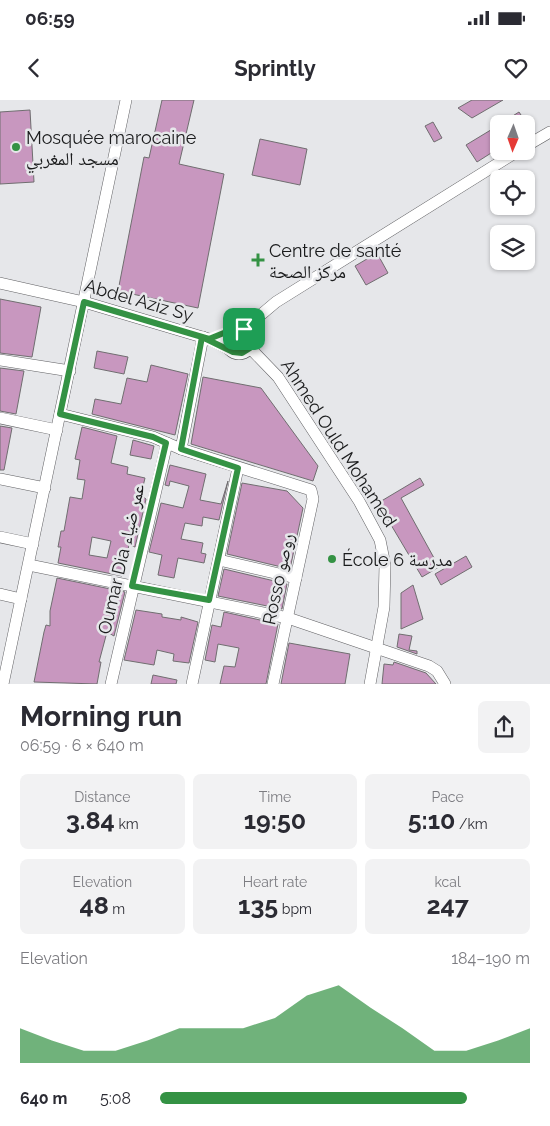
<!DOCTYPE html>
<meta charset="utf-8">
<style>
:root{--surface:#fff;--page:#f2f2f3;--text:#2b2b33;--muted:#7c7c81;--accent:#349244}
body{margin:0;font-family:Raleway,"Noto Naskh Arabic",sans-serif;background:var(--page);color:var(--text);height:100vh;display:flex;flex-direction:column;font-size:19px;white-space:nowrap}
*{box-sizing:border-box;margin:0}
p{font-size:16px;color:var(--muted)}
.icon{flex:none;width:28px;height:28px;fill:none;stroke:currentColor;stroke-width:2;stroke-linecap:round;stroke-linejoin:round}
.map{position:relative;height:584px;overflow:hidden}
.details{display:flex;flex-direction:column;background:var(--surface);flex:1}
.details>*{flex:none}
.needle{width:32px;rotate:182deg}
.fabs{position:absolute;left:490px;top:15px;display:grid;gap:10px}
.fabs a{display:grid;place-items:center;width:45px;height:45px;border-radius:8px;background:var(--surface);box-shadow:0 1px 4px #0004;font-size:25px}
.pin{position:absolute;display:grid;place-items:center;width:42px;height:42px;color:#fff;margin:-21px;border-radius:10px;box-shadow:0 2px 8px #0006}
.round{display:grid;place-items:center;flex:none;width:52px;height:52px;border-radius:8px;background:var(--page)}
.head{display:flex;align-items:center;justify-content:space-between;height:85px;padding:0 20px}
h1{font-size:28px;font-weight:700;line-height:38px}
.figures{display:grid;grid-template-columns:repeat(3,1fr);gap:8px;height:85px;padding:5px 20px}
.figures div{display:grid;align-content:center;border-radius:8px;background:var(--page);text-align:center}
.figures b{font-size:25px;font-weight:700}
.figures small{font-size:14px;font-weight:400}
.figures p{font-size:14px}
.chart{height:140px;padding:10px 20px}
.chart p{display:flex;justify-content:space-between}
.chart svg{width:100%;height:90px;margin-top:5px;fill:var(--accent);opacity:.7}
ul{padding:0 20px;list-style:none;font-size:16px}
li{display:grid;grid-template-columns:80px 60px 1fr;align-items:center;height:38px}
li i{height:12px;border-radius:6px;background:var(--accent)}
.status{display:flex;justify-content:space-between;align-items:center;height:35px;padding:0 25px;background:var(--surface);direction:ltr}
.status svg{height:14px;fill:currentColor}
header{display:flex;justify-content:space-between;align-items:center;height:65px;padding:0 20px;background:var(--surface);font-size:22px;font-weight:700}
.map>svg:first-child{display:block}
.building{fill:#c897bf;stroke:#706e70;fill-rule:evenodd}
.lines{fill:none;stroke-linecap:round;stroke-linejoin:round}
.minor-casing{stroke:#616164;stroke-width:12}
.minor{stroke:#fff;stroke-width:11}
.route-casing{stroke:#fff;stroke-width:10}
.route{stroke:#349244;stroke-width:6}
.poi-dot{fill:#349244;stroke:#e6e7ea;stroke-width:2}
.labels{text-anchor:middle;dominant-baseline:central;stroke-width:5;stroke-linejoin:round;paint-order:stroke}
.poi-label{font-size:18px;fill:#1a1b1c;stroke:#e6e7ea;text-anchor:start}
.street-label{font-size:18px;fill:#1a1b1c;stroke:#e6e7ea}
</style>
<div class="status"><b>06:59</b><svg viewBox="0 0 49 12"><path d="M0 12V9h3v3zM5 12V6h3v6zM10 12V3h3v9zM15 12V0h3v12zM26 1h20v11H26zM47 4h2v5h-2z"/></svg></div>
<header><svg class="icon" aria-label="back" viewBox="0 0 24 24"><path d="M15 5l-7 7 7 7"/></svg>Sprintly<svg class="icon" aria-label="heart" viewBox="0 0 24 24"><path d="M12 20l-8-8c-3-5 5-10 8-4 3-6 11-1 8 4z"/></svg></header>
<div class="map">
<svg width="550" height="584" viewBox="0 0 550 584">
<rect width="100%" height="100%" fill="#e6e7ea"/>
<!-- building -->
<g class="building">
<path d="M 162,0 L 194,0 L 179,64 L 224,74 L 198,208 L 118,191 L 144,57 L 149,58 Z"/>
<path d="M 472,0 L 503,0 L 472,18 L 458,8 Z"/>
<path d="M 30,10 L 34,82 L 0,84 L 0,12 Z"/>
<path d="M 519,12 L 527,24 L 500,24 Z"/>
<path d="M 433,22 L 442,38 L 434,42 L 425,26 Z"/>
<path d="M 499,25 L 499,48 L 477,62 L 466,45 Z"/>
<path d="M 260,39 L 307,49 L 300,85 L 252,75 Z"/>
<path d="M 377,153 L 388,173 L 366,185 L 355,166 Z"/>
<path d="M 0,199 L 41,207 L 32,257 L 0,253 Z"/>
<path d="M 97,251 L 128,257 L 124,274 L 94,268 Z"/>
<path d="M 151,265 L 188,274 L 175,335 L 92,314 L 95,299 L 121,304 L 127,278 L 147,282 Z"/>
<path d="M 0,268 L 24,271 L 16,314 L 0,311 Z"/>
<path d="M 203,277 L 261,288 L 318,366 L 313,381 L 191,344 Z"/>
<path d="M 0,326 L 12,328 L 4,370 L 0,370 Z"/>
<path d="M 82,327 L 117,336 L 111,363 L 128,367 L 127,374 L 145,378 L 141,395 L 146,399 L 135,447 L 129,445 L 122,476 L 58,463 L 61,447 L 58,447 L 61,431 L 64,431 L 70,397 L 82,399 L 85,380 L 77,379 L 80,360 L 75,359 ZM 92,437 L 111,441 L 107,458 L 89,455 Z"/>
<path d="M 133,340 L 154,346 L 151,359 L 130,355 Z"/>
<path d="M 170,365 L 206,374 L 200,400 L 221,404 L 228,381 L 219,420 L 203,417 L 202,426 L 185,423 L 181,439 L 203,443 L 201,453 L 206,454 L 204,463 L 178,458 L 174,478 L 158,475 L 162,455 L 149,452 L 161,403 L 183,408 L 189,386 L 170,381 L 169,386 L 165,385 Z"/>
<path d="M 420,378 L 424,385 L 401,398 L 439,467 L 422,477 L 378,403 Z"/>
<path d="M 242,383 L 287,391 L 303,408 L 290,469 L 227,454 Z"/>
<path d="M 466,456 L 472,467 L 441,485 L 435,474 Z"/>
<path d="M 224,469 L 287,484 L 282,509 L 218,496 Z"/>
<path d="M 57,478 L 125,492 L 114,536 L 107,532 L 99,562 L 101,562 L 97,584 L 34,582 L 44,532 L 46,525 L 50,526 L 50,511 Z"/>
<path d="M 413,485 L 423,519 L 401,529 L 401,493 Z"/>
<path d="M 136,510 L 162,514 L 162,517 L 181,520 L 181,517 L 198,522 L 189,563 L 173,561 L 174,554 L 157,550 L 154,565 L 124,560 Z"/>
<path d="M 224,512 L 278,524 L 266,584 L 220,584 L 224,566 L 235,567 L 239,548 L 218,544 L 215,562 L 205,560 L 212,525 L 221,527 Z"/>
<path d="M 399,534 L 412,536 L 409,550 L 417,551 L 417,554 L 397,547 Z"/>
<path d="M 289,543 L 350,554 L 345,584 L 281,584 Z"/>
<path d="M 394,562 L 426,573 L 436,584 L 382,584 L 384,564 L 393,565 Z"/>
<path d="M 153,575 L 177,580 L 176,584 L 151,584 Z"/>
</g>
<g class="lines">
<!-- minor casing -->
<g class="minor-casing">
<g id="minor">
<path d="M 526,46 L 550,32"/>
<path d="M 0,183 L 84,202 L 209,239 L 229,249"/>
<circle cx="239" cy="241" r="13"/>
<path d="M 244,229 L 276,202 L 518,51"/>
<path d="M 250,248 L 278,277 L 359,401 L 380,440 L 385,465 L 384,507 L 370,584"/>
<path d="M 0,260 L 70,271"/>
<path d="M 60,314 L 153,337 L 181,349 L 311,390 L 313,399 L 273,584"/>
<path d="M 0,318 L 57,330"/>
<path d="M 181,349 L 203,237"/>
<path d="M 0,379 L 45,388"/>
<path d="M 0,437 L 33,444"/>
<path d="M 219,460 L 296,478"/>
<path d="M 29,465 L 288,518 L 429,566 L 437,571 L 445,584"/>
<path d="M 0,494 L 21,499"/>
<path d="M 3,584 L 126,0"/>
<path d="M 111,584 L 167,343"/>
<path d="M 192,584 L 238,368"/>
</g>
</g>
<!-- minor -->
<use href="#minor" class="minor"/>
</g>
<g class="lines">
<!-- route casing -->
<g class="route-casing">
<path id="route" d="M 244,229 L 236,228 L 209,239 L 84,202 L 60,314 L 153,337 L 166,343 L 132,486 L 209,500 L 238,368 L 181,349 L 202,237 L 233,252 L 242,253 L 250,248 L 252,239 L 244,229"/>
</g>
<!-- route -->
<use href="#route" class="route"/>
</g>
<!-- markers -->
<g class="poi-dot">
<circle cx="16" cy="47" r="5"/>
<path d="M255.5 152.5h5v5h5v5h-5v5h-5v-5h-5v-5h5z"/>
<circle cx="332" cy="459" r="5"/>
</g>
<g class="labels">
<!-- poi labels -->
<g class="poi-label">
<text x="26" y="37">Mosquée marocaine<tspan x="26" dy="21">مسجد المغربي</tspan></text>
<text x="269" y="150">Centre de santé<tspan x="269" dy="21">مركز الصحة</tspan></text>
<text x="342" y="459">École 6 مدرسة</text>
</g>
<!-- street labels -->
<g class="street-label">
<text transform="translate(139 200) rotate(16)">Abdel Aziz Sy</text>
<text transform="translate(339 343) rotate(57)">Ahmed Ould Mohamed</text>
<text transform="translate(121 459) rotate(-77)">Oumar Dia عمر ضياء</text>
<text transform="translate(278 479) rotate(-78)">Rosso روصو</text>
</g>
</g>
</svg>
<div class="fabs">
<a><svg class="needle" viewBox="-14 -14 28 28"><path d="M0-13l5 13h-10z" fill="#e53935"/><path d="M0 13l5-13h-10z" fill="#7c7c81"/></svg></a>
<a><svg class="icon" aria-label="locate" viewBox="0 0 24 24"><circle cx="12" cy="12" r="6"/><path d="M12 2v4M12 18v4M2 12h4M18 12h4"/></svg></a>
<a><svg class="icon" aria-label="layers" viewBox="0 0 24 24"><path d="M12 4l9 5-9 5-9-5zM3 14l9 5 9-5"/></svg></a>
</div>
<div class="pin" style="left:244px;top:229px;background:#1e9e55"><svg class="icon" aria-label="arrive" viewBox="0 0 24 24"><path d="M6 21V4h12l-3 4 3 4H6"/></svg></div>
</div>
<section class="details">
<div class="head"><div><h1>Morning run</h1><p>06:59 · 6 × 640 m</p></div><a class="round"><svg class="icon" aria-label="share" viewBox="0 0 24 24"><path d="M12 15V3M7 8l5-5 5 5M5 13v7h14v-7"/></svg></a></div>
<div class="figures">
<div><p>Distance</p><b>3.84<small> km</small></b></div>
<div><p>Time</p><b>19:50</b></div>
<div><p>Pace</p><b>5:10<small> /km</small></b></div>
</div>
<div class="figures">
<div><p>Elevation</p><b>48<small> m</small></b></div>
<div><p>Heart rate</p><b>135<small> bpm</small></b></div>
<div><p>kcal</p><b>247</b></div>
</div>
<div class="chart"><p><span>Elevation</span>184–190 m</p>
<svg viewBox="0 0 160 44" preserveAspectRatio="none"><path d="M0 44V27L10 33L20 38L30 38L40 33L50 27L60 27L70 27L80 22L90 11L100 6L110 17L120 27L130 38L140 38L150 33L160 27V44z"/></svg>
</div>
<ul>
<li><b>640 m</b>5:08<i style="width:83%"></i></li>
</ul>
</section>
